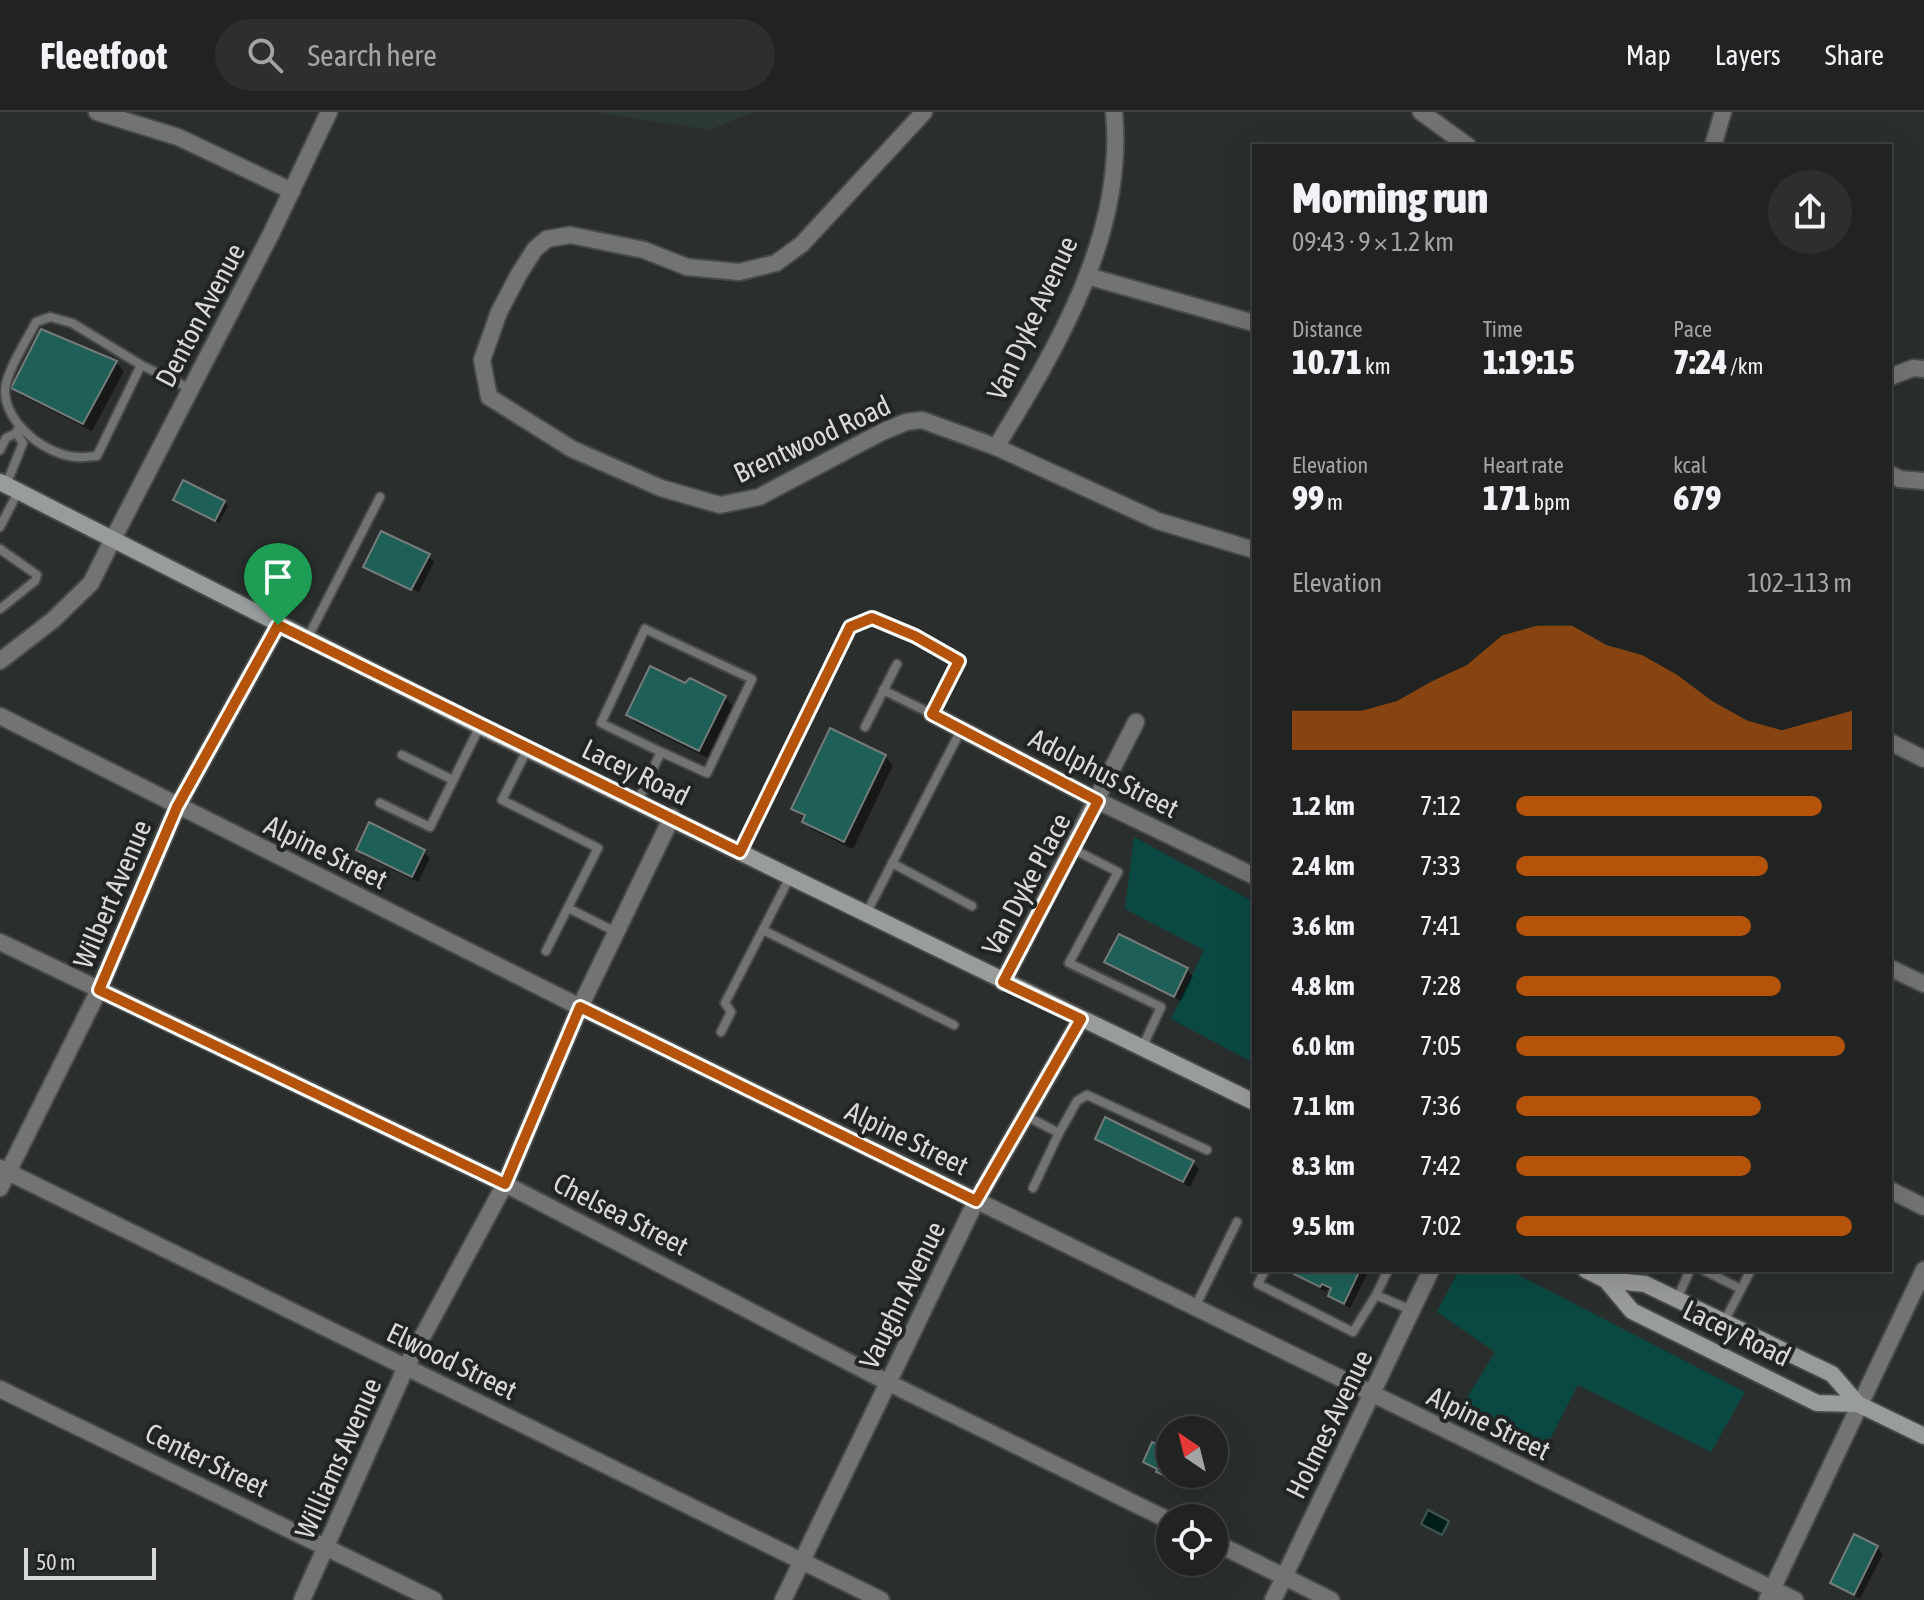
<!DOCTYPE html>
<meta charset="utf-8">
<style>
:root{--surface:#202322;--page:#2d2f2f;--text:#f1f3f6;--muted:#a2a4a5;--line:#3d4040;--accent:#b45309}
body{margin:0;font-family:"Asap Condensed",sans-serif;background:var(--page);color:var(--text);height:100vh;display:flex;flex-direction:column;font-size:30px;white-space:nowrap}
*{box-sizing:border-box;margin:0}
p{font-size:26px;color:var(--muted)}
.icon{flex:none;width:44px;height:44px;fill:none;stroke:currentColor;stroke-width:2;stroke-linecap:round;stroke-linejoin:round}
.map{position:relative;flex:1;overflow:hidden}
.details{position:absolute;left:1252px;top:32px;width:640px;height:1128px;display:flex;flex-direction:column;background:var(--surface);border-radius:0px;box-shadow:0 8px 32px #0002,0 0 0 2px var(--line)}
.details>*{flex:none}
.needle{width:52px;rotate:325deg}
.fabs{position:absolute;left:1156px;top:1304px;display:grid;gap:16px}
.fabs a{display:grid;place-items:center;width:72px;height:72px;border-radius:50%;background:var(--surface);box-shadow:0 8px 32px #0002,0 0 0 2px var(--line);font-size:40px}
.scale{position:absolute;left:24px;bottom:20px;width:132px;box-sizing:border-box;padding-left:8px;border:4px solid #d7dad9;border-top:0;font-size:22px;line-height:28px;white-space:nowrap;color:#d7dad9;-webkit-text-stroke:6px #202524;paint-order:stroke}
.pin{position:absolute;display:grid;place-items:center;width:68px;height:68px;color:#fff;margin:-82px -34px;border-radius:50% 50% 50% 0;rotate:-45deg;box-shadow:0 0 8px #0007}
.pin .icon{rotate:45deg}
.round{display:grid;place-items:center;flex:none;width:84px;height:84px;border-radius:42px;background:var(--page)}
.head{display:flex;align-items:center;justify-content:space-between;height:136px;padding:0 40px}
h1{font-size:44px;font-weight:800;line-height:60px}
.metrics{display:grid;grid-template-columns:repeat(3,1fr);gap:12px;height:136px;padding:8px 40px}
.metrics div{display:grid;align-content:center}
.metrics b{font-size:34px;font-weight:800}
.metrics small{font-size:22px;font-weight:400}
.metrics p{font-size:22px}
.chart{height:224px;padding:16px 40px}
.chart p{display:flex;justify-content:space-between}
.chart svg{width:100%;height:144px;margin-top:8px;fill:var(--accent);opacity:.7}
ul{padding:0 40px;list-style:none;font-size:26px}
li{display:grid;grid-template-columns:128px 96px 1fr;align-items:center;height:60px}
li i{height:20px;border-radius:10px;background:var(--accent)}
header{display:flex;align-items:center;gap:48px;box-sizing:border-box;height:112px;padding:0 40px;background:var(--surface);border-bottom:2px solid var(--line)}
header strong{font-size:38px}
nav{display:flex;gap:44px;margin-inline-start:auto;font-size:28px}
.search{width:560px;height:72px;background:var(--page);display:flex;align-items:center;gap:20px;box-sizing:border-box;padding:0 28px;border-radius:44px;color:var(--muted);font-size:30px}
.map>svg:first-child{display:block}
.built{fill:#2b3835}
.green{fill:#094942}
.water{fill:#001e19;stroke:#405653;stroke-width:2}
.shadow{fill:#0007}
.building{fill:#1e6057;stroke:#757b79;stroke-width:2}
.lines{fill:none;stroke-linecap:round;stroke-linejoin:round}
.service-casing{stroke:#464a49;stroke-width:12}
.minor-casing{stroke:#464a49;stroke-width:20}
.tertiary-casing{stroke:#464a49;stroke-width:20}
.secondary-casing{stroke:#464a49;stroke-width:20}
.service{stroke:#727474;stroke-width:8}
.minor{stroke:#727474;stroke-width:16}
.tertiary{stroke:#727474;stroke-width:16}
.secondary{stroke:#989c9b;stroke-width:16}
.route-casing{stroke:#fff;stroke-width:16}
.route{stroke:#b45309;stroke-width:10}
.labels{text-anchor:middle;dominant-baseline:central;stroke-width:8;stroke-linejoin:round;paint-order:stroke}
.street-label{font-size:28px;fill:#d7dad9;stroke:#202524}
</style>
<header>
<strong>Fleetfoot</strong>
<div class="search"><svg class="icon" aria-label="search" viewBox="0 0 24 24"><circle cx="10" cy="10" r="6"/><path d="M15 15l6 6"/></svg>Search here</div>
<nav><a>Map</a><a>Layers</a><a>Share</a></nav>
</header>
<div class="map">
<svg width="1924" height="1488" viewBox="0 0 1924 1488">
<rect width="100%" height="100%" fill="#2a2f2e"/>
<!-- built -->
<path class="built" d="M 594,0 L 754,0 L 709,18 Z"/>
<!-- green -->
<g class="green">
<path d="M 1134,725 L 1254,790 L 1254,951 L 1171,907 L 1204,838 L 1125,797 Z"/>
<path d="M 1459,1158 L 1509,1158 L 1745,1280 L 1711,1340 L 1578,1273 L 1540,1346 L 1457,1302 L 1495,1240 L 1437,1200 Z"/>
</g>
<!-- water -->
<path class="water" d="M 1428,1398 L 1449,1409 L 1442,1423 L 1421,1412 Z"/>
<!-- shadow -->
<g class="shadow">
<path d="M 116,251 L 124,259 L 92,319 L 22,284 L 13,276 Z"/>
<path d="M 175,388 L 224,390 L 228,394 L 219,411 Z"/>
<path d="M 428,444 L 434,450 L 419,480 L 370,456 L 370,459 L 366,455 Z"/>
<path d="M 686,574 L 725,585 L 733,594 L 708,646 L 636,611 L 628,603 Z"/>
<path d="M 885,644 L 893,653 L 853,737 L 813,718 L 804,709 L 805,707 L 793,696 Z"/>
<path d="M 370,713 L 424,740 L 430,746 L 418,770 L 364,744 L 358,738 Z"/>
<path d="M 1120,824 L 1187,858 L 1193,864 L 1181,889 L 1113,856 L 1107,850 Z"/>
<path d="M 1097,1026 L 1193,1051 L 1199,1057 L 1190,1075 L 1103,1032 Z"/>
<path d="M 1287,1158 L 1363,1158 L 1367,1162 L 1350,1196 L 1336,1189 L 1330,1183 L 1332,1179 L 1328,1176 L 1326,1180 Z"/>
<path d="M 1170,1341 L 1170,1362 L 1180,1362 L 1177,1367 L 1162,1363 L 1159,1358 L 1145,1349 Z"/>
<path d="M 1877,1436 L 1883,1442 L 1860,1487 L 1839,1476 L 1833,1470 Z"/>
</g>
<!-- building -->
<g class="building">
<path d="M 41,217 L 117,249 L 83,312 L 11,276 Z"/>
<path d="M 183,368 L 225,389 L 215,409 L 173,388 Z"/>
<path d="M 381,419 L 430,442 L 411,478 L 363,455 Z"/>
<path d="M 650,554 L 685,571 L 690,566 L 726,584 L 699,639 L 626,603 Z"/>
<path d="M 830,616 L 886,643 L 844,730 L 802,710 L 805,703 L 791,697 Z"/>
<path d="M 369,710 L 425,738 L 412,765 L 356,738 Z"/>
<path d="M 1119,822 L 1188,856 L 1174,885 L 1104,850 Z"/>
<path d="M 1105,1005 L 1194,1049 L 1183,1070 L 1095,1027 Z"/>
<path d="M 1286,1158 L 1360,1158 L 1344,1192 L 1328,1184 L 1331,1176 L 1322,1172 L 1320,1175 Z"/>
<path d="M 1152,1330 L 1170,1339 L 1170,1362 L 1175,1362 L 1173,1365 L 1169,1363 L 1168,1365 L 1156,1360 L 1157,1357 L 1143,1350 Z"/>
<path d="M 1854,1422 L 1878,1434 L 1854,1483 L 1830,1471 Z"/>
</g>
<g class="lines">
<!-- service casing -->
<g class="service-casing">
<g id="service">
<path d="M 141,253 L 72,211 L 50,205 L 36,210 C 27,227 5,262 5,279 C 5,312 47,344 78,345 C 84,346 91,344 97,344 L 141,253 L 191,277"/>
<path d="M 0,338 L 6,326 L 16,321 L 18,317"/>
<path d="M 6,373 L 23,331 L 16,321"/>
<path d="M 0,415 L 18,380"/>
<path d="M 0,437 L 37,463 L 35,469 L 0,497"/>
<path d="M 307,527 L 380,385"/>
<path d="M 865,615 L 897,552"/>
<path d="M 527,638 L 502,688 L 598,736 L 546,839"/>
<path d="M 402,643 L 453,668"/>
<path d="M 638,689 L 661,640 L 707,661 L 752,567 L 645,517 L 601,611 L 661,640"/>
<path d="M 380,691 L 430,715 L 480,614"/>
<path d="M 1073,737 L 1118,760 L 1069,851 L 1161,895 L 1142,936"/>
<path d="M 740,740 L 850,515 L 872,506 L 915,524 L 959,549 L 932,602 L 883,578"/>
<path d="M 892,751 L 972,794"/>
<path d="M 568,796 L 616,820"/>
<path d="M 866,802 L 961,618"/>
<path d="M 763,818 L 954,913"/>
<path d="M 721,920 L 731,900 L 725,891 L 790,765"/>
<path d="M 1026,1004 L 1059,1021 L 1033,1076"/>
<path d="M 1059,1021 L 1077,989 L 1087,983 L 1207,1038"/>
<path d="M 1265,1158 L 1258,1172 L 1353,1220 L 1376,1183 L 1388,1158"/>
<path d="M 1703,1158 L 1741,1177"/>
<path d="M 1376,1183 L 1411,1198"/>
<path d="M 1677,1187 L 1690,1158"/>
<path d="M 1195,1195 L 1237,1110"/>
<path d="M 1724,1210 L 1751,1158"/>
</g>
</g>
<!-- minor casing -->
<g class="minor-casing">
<g id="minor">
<path d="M 97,0 L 178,25 L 292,79"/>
<path d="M 924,0 L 802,132 L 776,151 L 739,160 L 687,155 L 644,138 L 570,123 L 547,127 L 535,137 L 519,162 L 499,200 L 482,248 L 489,285 L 572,337 L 661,376 L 720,393 L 759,385 L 882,320 L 906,310 L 922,308 L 996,335 L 1158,409 L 1254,438"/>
<path d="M 1421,0 L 1468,34"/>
<path d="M 1713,34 L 1723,0"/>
<path d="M 1087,164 L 1254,211"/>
<path d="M 1890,265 L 1913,256 L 1924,257"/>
<path d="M 996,335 C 1057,236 1126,121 1114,0"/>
<path d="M 1890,362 L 1900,367 L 1924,369"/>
<path d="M 112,429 L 271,122 L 329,0"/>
<path d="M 932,602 L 1098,689 L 1254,764"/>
<path d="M 0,604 L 580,895 L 1795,1488"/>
<path d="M 1890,630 L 1924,647"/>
<path d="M 0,830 L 505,1072 L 889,1271 L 1170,1409"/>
<path d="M 1890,856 L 1924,872"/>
<path d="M 1003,870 L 1136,610"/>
<path d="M 0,1056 L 881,1488"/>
<path d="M 0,1076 L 99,878 L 177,695 L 278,513"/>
<path d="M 1890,1078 L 1924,1095"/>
<path d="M 0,1277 L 434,1488"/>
<path d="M 1214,1430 L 1331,1488"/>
<path d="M 302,1488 L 406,1255 L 505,1072 L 580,895 L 672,705"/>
<path d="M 783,1488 L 976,1089 L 1081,907"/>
<path d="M 1273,1488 L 1431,1158"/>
<path d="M 1767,1488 L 1924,1158"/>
</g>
</g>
<!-- tertiary casing -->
<g class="tertiary-casing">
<path id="tertiary" d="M 0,549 L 53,508 L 91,471 L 112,429"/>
</g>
<!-- secondary casing -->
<g class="secondary-casing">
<g id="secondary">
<path d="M 0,370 L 480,614 L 1254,990"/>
<path d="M 1586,1158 L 1606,1168 L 1632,1199 L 1817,1291 L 1858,1292"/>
<path d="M 1606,1168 L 1645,1172 L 1832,1262 L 1858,1292 L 1924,1324"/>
</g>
</g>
<!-- service -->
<use href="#service" class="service"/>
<!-- minor -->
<use href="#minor" class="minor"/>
<!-- tertiary -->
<use href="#tertiary" class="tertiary"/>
<!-- secondary -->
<use href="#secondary" class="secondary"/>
</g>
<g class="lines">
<!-- route casing -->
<g class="route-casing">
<path id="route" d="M 872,506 L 915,524 L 959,549 L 932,602 L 1098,689 L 1003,870 L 1081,907 L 976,1089 L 580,895 L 505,1072 L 99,878 L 177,695 L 278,513 L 740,740 L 850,515 Z"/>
</g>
<!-- route -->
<use href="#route" class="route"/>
</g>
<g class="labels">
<!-- street labels -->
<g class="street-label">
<text transform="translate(200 203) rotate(-62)">Denton Avenue</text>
<text transform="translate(1032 206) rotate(-65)">Van Dyke Avenue</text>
<text transform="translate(812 327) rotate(-25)">Brentwood Road</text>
<text transform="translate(636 660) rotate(26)">Lacey Road</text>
<text transform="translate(1104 661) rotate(27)">Adolphus Street</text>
<text transform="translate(326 740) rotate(26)">Alpine Street</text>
<text transform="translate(1026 772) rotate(-62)">Van Dyke Place</text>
<text transform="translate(112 782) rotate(-67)">Wilbert Avenue</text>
<text transform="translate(907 1026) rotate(26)">Alpine Street</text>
<text transform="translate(621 1102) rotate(27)">Chelsea Street</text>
<text transform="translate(902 1183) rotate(-64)">Vaughn Avenue</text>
<text transform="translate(1737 1221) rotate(26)">Lacey Road</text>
<text transform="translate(452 1249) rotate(26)">Elwood Street</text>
<text transform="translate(1489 1311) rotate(26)">Alpine Street</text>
<text transform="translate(1329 1312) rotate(-64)">Holmes Avenue</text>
<text transform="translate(338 1346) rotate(-66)">Williams Avenue</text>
<text transform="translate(207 1348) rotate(26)">Center Street</text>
</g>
</g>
</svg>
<div class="fabs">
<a><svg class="needle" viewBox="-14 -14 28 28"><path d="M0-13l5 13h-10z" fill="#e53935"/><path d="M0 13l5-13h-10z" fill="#a2a4a5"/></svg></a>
<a><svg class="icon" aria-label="locate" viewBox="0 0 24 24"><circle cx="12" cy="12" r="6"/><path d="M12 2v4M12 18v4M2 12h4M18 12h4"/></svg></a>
</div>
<div class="scale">50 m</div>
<div class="pin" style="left:278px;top:513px;background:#1e9e55"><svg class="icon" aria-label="arrive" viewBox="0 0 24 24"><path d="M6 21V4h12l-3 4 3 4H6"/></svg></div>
<section class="details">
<div class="head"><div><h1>Morning run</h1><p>09:43 · 9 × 1.2 km</p></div><a class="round"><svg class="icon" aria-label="share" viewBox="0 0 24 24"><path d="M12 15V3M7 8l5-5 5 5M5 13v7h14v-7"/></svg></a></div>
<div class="metrics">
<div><p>Distance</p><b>10.71<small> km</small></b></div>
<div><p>Time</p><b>1:19:15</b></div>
<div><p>Pace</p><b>7:24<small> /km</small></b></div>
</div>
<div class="metrics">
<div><p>Elevation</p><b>99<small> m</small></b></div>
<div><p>Heart rate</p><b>171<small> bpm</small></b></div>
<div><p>kcal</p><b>679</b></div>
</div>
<div class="chart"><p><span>Elevation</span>102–113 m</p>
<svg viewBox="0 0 160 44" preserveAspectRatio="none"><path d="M0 44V32L10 32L20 32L30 29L40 23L50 18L60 9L70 6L80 6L90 12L100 15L110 21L120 29L130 35L140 38L150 35L160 32V44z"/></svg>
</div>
<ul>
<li><b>1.2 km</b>7:12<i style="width:91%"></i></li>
<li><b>2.4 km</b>7:33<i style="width:75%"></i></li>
<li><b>3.6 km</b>7:41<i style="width:70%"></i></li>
<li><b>4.8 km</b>7:28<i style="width:79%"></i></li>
<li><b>6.0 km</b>7:05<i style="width:98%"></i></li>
<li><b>7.1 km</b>7:36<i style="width:73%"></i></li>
<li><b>8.3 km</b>7:42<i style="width:70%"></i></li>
<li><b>9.5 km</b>7:02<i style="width:100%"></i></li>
</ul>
</section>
</div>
